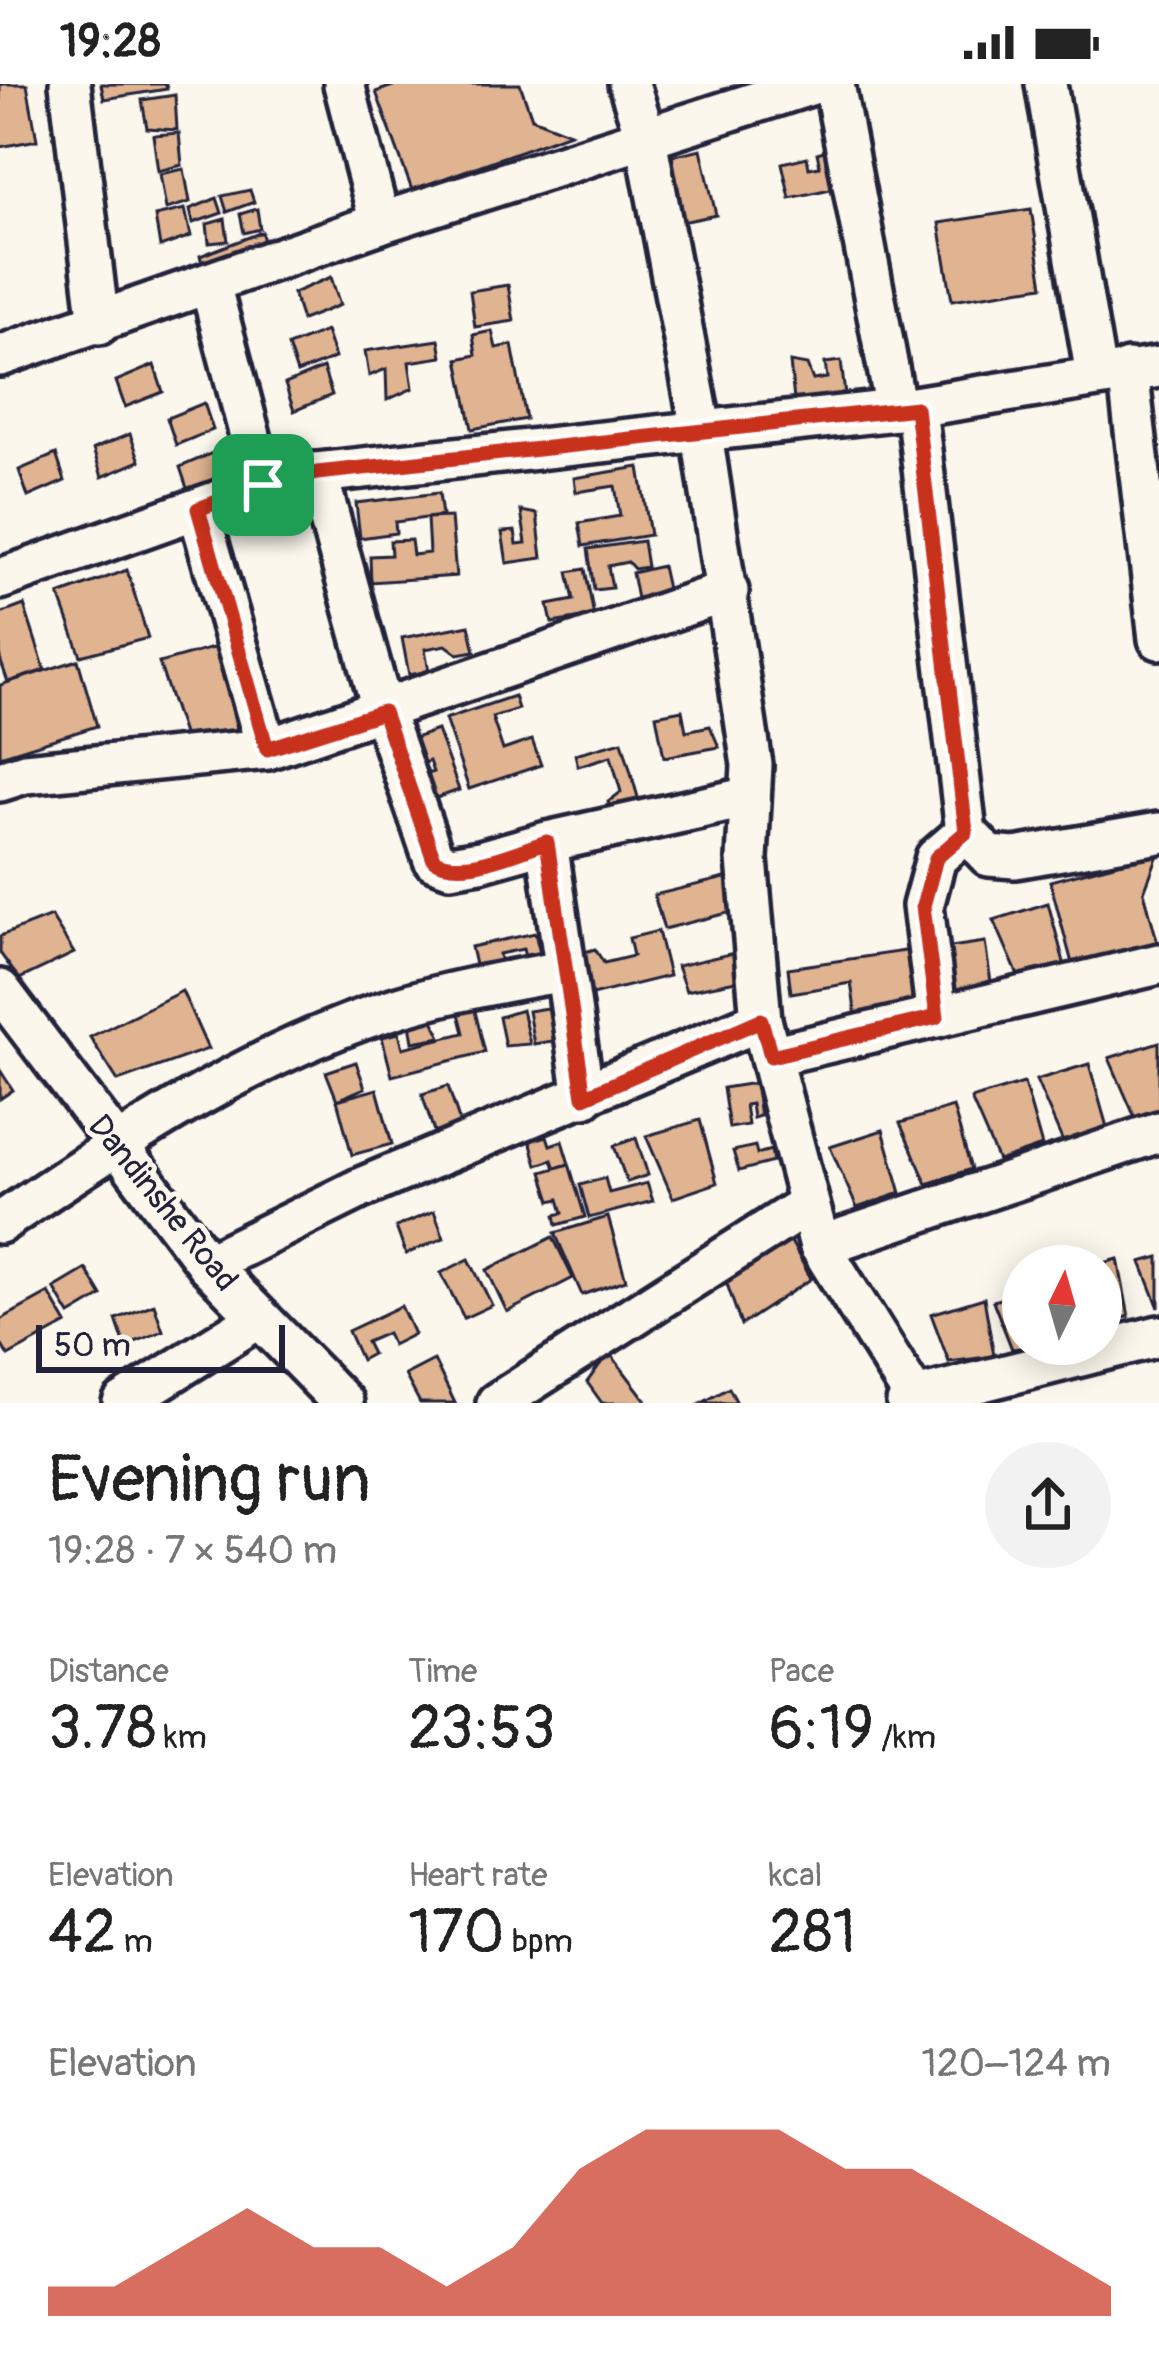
<!DOCTYPE html>
<meta charset="utf-8">
<style>
:root{--surface:#fff;--page:#f2f2f2;--text:#222;--muted:#767676;--accent:#c8321e}
body{margin:0;font-family:Pangolin,sans-serif;background:var(--page);color:var(--text);height:100vh;display:flex;flex-direction:column;font-size:45px;white-space:nowrap}
*{box-sizing:border-box;margin:0}
p{font-size:39px;color:var(--muted)}
.icon{flex:none;width:66px;height:66px;fill:none;stroke:currentColor;stroke-width:2;stroke-linecap:round;stroke-linejoin:round}
.map{position:relative;height:1319px;overflow:hidden}
.sheet{display:flex;flex-direction:column;background:var(--surface);flex:1}
.sheet>*{flex:none}
.needle{width:78px;rotate:5deg}
.controls{position:absolute;left:1002px;top:1161px;display:grid;gap:24px}
.controls a{display:grid;place-items:center;width:120px;height:120px;border-radius:50%;background:var(--surface);box-shadow:0 6px 30px #0003;font-size:60px}
.scale{position:absolute;left:36px;bottom:30px;width:249px;box-sizing:border-box;padding-left:12px;border:6px solid #22223b;border-top:0;font-size:33px;line-height:42px;white-space:nowrap;color:#22223b;-webkit-text-stroke:9px #fbf7ec;paint-order:stroke}
.pin{position:absolute;display:grid;place-items:center;width:102px;height:102px;color:#fff;margin:-51px;border-radius:24px;box-shadow:0 6px 18px #0006}
.round{display:grid;place-items:center;flex:none;width:126px;height:126px;border-radius:63px;background:var(--page)}
.head{display:flex;align-items:center;justify-content:space-between;height:204px;padding:0 48px}
h1{font-size:66px;font-weight:600;line-height:90px}
.figures{display:grid;grid-template-columns:repeat(3,1fr);gap:18px;height:204px;padding:12px 48px}
.figures div{display:grid;align-content:center}
.figures b{font-size:60px;font-weight:600}
.figures small{font-size:33px;font-weight:400}
.figures p{font-size:33px}
.chart{height:336px;padding:24px 48px}
.chart p{display:flex;justify-content:space-between}
.chart svg{width:100%;height:216px;margin-top:12px;fill:var(--accent);opacity:.7}
.status{display:flex;justify-content:space-between;align-items:center;height:84px;padding:0 60px;background:var(--surface);direction:ltr}
.status svg{height:33px;fill:currentColor}
.map>svg:first-child{display:block}
.building{fill:#e0b490;stroke:#22223b;stroke-width:3}
.lines{fill:none;stroke-linecap:round;stroke-linejoin:round}
.minor-casing{stroke:#22223b;stroke-width:48}
.minor{stroke:#fbf7ec;stroke-width:39}
.route-casing{stroke:#fff;stroke-width:24}
.route{stroke:#c8321e;stroke-width:15}
.labels{text-anchor:middle;dominant-baseline:central;stroke-width:10;stroke-linejoin:round;paint-order:stroke}
.street-label{font-size:33px;fill:#22223b;stroke:#fbf7ec}
</style>
<div class="status"><b>19:28</b><svg viewBox="0 0 49 12"><path d="M0 12V9h3v3zM5 12V6h3v6zM10 12V3h3v9zM15 12V0h3v12zM26 1h20v11H26zM47 4h2v5h-2z"/></svg></div>
<div class="map">
<svg width="1159" height="1319" viewBox="0 0 1159 1319">
<rect width="100%" height="100%" fill="#fbf7ec"/>
<filter id="ink" filterUnits="userSpaceOnUse"><feTurbulence type="fractalNoise" baseFrequency=".00833" numOctaves="2"/><feDisplacementMap in="SourceGraphic" scale="24" xChannelSelector="R" yChannelSelector="G"/><feConvolveMatrix kernelMatrix="1 2 1 2 8 2 1 2 1" color-interpolation-filters="sRGB"/></filter>
<g filter="url(#ink)">
<!-- building -->
<g class="building">
<path d="M 0,0 L 27,0 L 37,56 L 0,63 Z"/>
<path d="M 101,0 L 166,0 L 167,5 L 104,15 Z"/>
<path d="M 398,0 L 520,0 L 532,34 L 570,49 L 412,106 L 376,8 Z"/>
<path d="M 175,11 L 177,46 L 147,44 L 142,16 Z"/>
<path d="M 179,49 L 182,81 L 158,87 L 153,51 Z"/>
<path d="M 701,65 L 716,131 L 677,139 L 662,74 Z"/>
<path d="M 830,65 L 839,103 L 790,114 L 782,79 L 807,73 L 809,84 L 820,82 L 817,69 Z"/>
<path d="M 184,85 L 190,118 L 166,125 L 160,90 Z"/>
<path d="M 250,106 L 254,118 L 227,128 L 222,112 Z"/>
<path d="M 217,114 L 222,129 L 193,139 L 190,125 Z"/>
<path d="M 185,125 L 191,152 L 160,163 L 155,132 Z"/>
<path d="M 257,125 L 260,145 L 244,149 L 240,130 Z"/>
<path d="M 1031,125 L 1043,202 L 952,216 L 939,139 Z"/>
<path d="M 225,135 L 228,157 L 209,159 L 207,140 Z"/>
<path d="M 262,148 L 264,160 L 204,185 L 200,172 Z"/>
<path d="M 331,193 L 340,221 L 302,236 L 293,209 Z"/>
<path d="M 508,201 L 514,237 L 475,243 L 470,207 Z"/>
<path d="M 326,247 L 335,274 L 297,289 L 288,262 Z"/>
<path d="M 492,247 L 496,264 L 512,261 L 526,335 L 472,345 L 458,275 L 476,271 L 473,251 Z"/>
<path d="M 439,256 L 442,273 L 409,278 L 413,304 L 387,316 L 386,285 L 369,292 L 365,267 Z"/>
<path d="M 841,277 L 845,311 L 794,316 L 790,278 L 807,281 L 813,296 L 827,294 L 825,279 Z"/>
<path d="M 154,281 L 163,308 L 125,323 L 116,297 Z"/>
<path d="M 323,284 L 332,311 L 294,327 L 285,300 Z"/>
<path d="M 204,319 L 213,346 L 176,361 L 167,334 Z"/>
<path d="M 130,350 L 140,377 L 102,393 L 93,365 Z"/>
<path d="M 217,367 L 227,395 L 189,410 L 180,383 Z"/>
<path d="M 56,370 L 65,397 L 28,413 L 19,386 Z"/>
<path d="M 639,383 L 650,451 L 583,462 L 579,439 L 620,432 L 615,402 L 576,408 L 574,394 Z"/>
<path d="M 439,409 L 442,432 L 395,438 L 396,449 L 360,454 L 356,419 Z"/>
<path d="M 521,427 L 537,430 L 542,474 L 507,479 L 502,448 L 515,447 L 517,460 L 526,459 Z"/>
<path d="M 451,433 L 456,492 L 371,498 L 370,472 L 391,471 L 390,457 L 411,456 L 413,471 L 429,469 L 427,434 Z"/>
<path d="M 643,457 L 647,483 L 634,485 L 628,478 L 608,482 L 612,504 L 594,506 L 588,465 Z"/>
<path d="M 662,482 L 669,514 L 638,520 L 632,489 Z"/>
<path d="M 585,485 L 594,532 L 552,539 L 548,521 L 574,516 L 568,488 Z"/>
<path d="M 127,486 L 148,554 L 81,572 L 59,511 Z"/>
<path d="M 24,521 L 45,586 L 8,598 L 0,575 L 0,530 Z"/>
<path d="M 469,541 L 475,567 L 458,570 L 446,561 L 425,565 L 429,587 L 409,591 L 402,554 Z"/>
<path d="M 216,563 L 239,653 L 186,659 L 159,579 Z"/>
<path d="M 78,576 L 97,642 L 0,672 L 0,601 Z"/>
<path d="M 514,612 L 518,625 L 492,633 L 503,666 L 532,656 L 541,681 L 469,705 L 445,635 Z"/>
<path d="M 682,626 L 686,647 L 710,642 L 719,663 L 664,673 L 656,631 Z"/>
<path d="M 437,646 L 459,706 L 428,717 L 419,693 L 433,688 L 429,677 L 417,682 L 407,657 Z"/>
<path d="M 622,657 L 641,724 L 612,732 L 608,718 L 621,708 L 611,672 L 578,682 L 575,670 Z"/>
<path d="M 1159,768 L 1144,808 L 1158,860 L 1073,883 L 1050,797 Z"/>
<path d="M 729,793 L 736,827 L 664,845 L 654,811 Z"/>
<path d="M 1048,819 L 1065,882 L 1021,898 L 994,836 Z"/>
<path d="M 51,832 L 74,869 L 19,895 L 0,869 L 0,852 Z"/>
<path d="M 658,847 L 669,892 L 584,913 L 574,871 L 595,865 L 604,879 L 633,872 L 629,854 Z"/>
<path d="M 535,849 L 543,882 L 528,885 L 523,865 L 499,870 L 504,894 L 479,899 L 471,863 Z"/>
<path d="M 985,858 L 992,905 L 944,913 L 937,865 Z"/>
<path d="M 912,866 L 921,922 L 856,932 L 851,899 L 791,909 L 788,884 Z"/>
<path d="M 738,868 L 741,896 L 686,907 L 677,882 Z"/>
<path d="M 182,907 L 208,965 L 118,997 L 90,953 Z"/>
<path d="M 471,911 L 485,968 L 392,992 L 382,953 L 399,949 L 403,964 L 464,949 L 455,914 Z"/>
<path d="M 553,923 L 559,956 L 534,960 L 528,927 Z"/>
<path d="M 522,926 L 530,960 L 505,962 L 499,933 Z"/>
<path d="M 430,930 L 441,953 L 413,958 L 410,940 Z"/>
<path d="M 1159,958 L 1159,1028 L 1136,1036 L 1109,974 Z"/>
<path d="M 356,978 L 365,1004 L 337,1016 L 326,988 Z"/>
<path d="M 1089,980 L 1107,1043 L 1063,1058 L 1036,996 Z"/>
<path d="M 0,986 L 13,1006 L 0,1015 Z"/>
<path d="M 755,999 L 760,1032 L 753,1034 L 751,1020 L 745,1021 L 748,1041 L 729,1044 L 723,1004 Z"/>
<path d="M 1024,999 L 1042,1062 L 998,1077 L 971,1015 Z"/>
<path d="M 448,1002 L 462,1045 L 436,1054 L 422,1010 Z"/>
<path d="M 377,1005 L 392,1060 L 352,1071 L 337,1016 Z"/>
<path d="M 953,1023 L 971,1085 L 927,1100 L 900,1039 Z"/>
<path d="M 700,1036 L 717,1099 L 673,1114 L 646,1052 Z"/>
<path d="M 883,1046 L 901,1109 L 857,1124 L 830,1063 Z"/>
<path d="M 547,1052 L 550,1061 L 562,1057 L 569,1080 L 555,1084 L 552,1076 L 537,1081 L 530,1057 Z"/>
<path d="M 636,1054 L 648,1091 L 627,1098 L 614,1062 Z"/>
<path d="M 755,1062 L 757,1070 L 771,1066 L 773,1078 L 739,1087 L 733,1067 Z"/>
<path d="M 569,1080 L 585,1133 L 557,1141 L 555,1131 L 563,1129 L 559,1115 L 551,1117 L 542,1088 Z"/>
<path d="M 605,1094 L 609,1109 L 647,1099 L 653,1117 L 589,1134 L 580,1101 Z"/>
<path d="M 434,1127 L 444,1154 L 406,1170 L 396,1143 Z"/>
<path d="M 608,1133 L 626,1196 L 582,1211 L 555,1149 Z"/>
<path d="M 786,1148 L 811,1195 L 741,1241 L 725,1194 Z"/>
<path d="M 553,1153 L 573,1194 L 507,1228 L 487,1186 Z"/>
<path d="M 1159,1173 L 1159,1224 L 1141,1178 Z"/>
<path d="M 469,1175 L 492,1221 L 464,1234 L 441,1189 Z"/>
<path d="M 1118,1175 L 1129,1233 L 1101,1236 L 1101,1182 L 1094,1182 Z"/>
<path d="M 86,1185 L 102,1212 L 70,1231 L 54,1204 Z"/>
<path d="M 1023,1208 L 1023,1260 L 1050,1260 L 1012,1265 L 993,1217 Z"/>
<path d="M 49,1209 L 67,1240 L 8,1272 L 0,1258 L 0,1236 Z"/>
<path d="M 984,1214 L 994,1272 L 949,1278 L 931,1230 Z"/>
<path d="M 154,1220 L 163,1247 L 125,1262 L 116,1235 Z"/>
<path d="M 401,1222 L 414,1250 L 392,1261 L 387,1249 L 366,1258 L 372,1270 L 361,1276 L 348,1247 Z"/>
<path d="M 609,1268 L 648,1319 L 602,1319 L 587,1298 Z"/>
<path d="M 434,1276 L 455,1319 L 420,1319 L 405,1291 Z"/>
<path d="M 729,1304 L 737,1319 L 702,1319 Z"/>
</g>
<g class="lines">
<!-- minor casing -->
<g class="minor-casing">
<g id="minor">
<path d="M 70,0 L 99,240"/>
<path d="M 344,0 L 380,139"/>
<path d="M 629,0 L 646,55 L 702,350 L 752,681 L 747,775 L 761,936 L 820,1162 L 918,1319"/>
<path d="M 834,0 L 896,326"/>
<path d="M 1046,0 L 1096,291"/>
<path d="M 210,200 L 263,401"/>
<path d="M 0,272 L 380,139 L 813,0"/>
<path d="M 1128,286 L 1159,555"/>
<path d="M 916,324 L 966,748 L 989,772 L 1015,774 L 1159,749"/>
<path d="M 317,389 L 383,628 L 434,776 L 450,782 L 480,777 L 547,758 L 750,713"/>
<path d="M 198,425 L 267,665"/>
<path d="M 0,495 L 263,401 L 317,389 L 896,326 L 1159,283"/>
<path d="M 0,697 L 25,689 L 267,665 L 728,507"/>
<path d="M 547,758 L 584,1013"/>
<path d="M 0,906 L 207,1180 L 343,1319"/>
<path d="M 937,933 L 923,822 L 936,774 L 966,748"/>
<path d="M 771,972 L 1159,880"/>
<path d="M 0,1139 C 124,1054 257,966 402,922 C 455,906 510,897 563,887"/>
<path d="M 820,1162 L 1159,1048"/>
<path d="M 207,1180 L 361,1104 L 761,936"/>
<path d="M 123,1319 L 259,1234"/>
<path d="M 497,1319 L 808,1120"/>
<path d="M 907,1319 L 916,1314 L 1159,1252"/>
</g>
</g>
<!-- minor -->
<use href="#minor" class="minor"/>
</g>
</g>
<g class="lines" filter="url(#ink)">
<!-- route casing -->
<g class="route-casing">
<path id="route" d="M 916,324 L 966,748 L 936,774 L 923,822 L 937,933 L 771,972 L 761,936 L 584,1013 L 547,758 C 516,767 465,793 434,776 L 383,628 L 267,665 L 198,425 L 263,401 L 317,389 Z"/>
</g>
<!-- route -->
<use href="#route" class="route"/>
</g>
<g class="labels">
<!-- street labels -->
<g class="street-label">
<text transform="translate(163 1119) rotate(51)">Dandinshe Road</text>
</g>
</g>
</svg>
<div class="controls">
<a><svg class="needle" viewBox="-14 -14 28 28"><path d="M0-13l5 13h-10z" fill="#e53935"/><path d="M0 13l5-13h-10z" fill="#767676"/></svg></a>
</div>
<div class="scale">50 m</div>
<div class="pin" style="left:263px;top:401px;background:#1e9e55"><svg class="icon" aria-label="arrive" viewBox="0 0 24 24"><path d="M6 21V4h12l-3 4 3 4H6"/></svg></div>
</div>
<section class="sheet">
<div class="head"><div><h1>Evening run</h1><p>19:28 · 7 × 540 m</p></div><a class="round"><svg class="icon" aria-label="share" viewBox="0 0 24 24"><path d="M12 15V3M7 8l5-5 5 5M5 13v7h14v-7"/></svg></a></div>
<div class="figures">
<div><p>Distance</p><b>3.78<small> km</small></b></div>
<div><p>Time</p><b>23:53</b></div>
<div><p>Pace</p><b>6:19<small> /km</small></b></div>
</div>
<div class="figures">
<div><p>Elevation</p><b>42<small> m</small></b></div>
<div><p>Heart rate</p><b>170<small> bpm</small></b></div>
<div><p>kcal</p><b>281</b></div>
</div>
<div class="chart"><p><span>Elevation</span>120–124 m</p>
<svg viewBox="0 0 160 44" preserveAspectRatio="none"><path d="M0 44V38L10 38L20 30L30 22L40 30L50 30L60 38L70 30L80 14L90 6L100 6L110 6L120 14L130 14L140 22L150 30L160 38V44z"/></svg>
</div>
</section>
